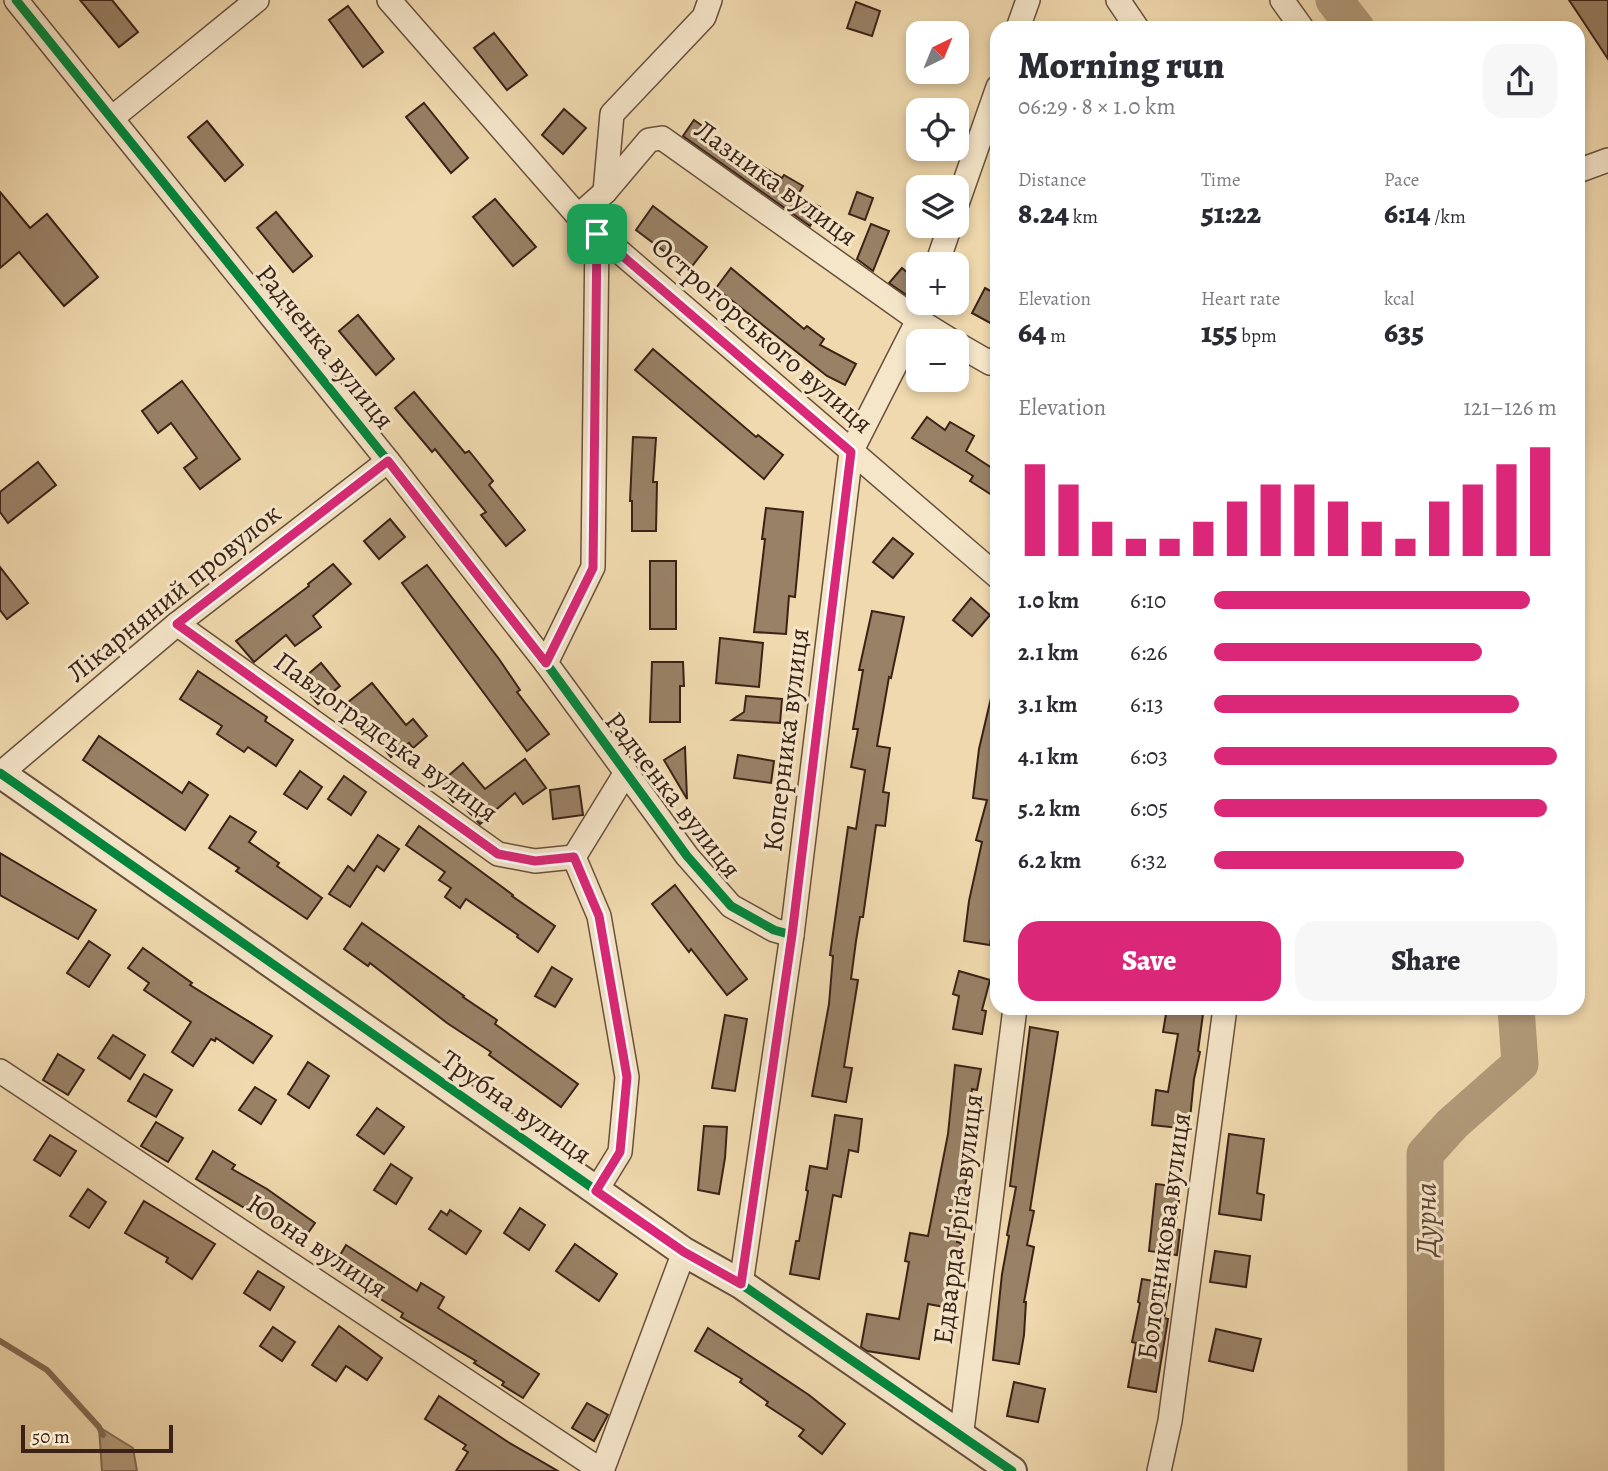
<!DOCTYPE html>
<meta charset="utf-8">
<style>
:root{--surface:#fff;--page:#f7f7f7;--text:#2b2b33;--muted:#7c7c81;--accent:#db2777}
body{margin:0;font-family:Alegreya,serif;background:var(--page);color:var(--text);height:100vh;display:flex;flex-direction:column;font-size:26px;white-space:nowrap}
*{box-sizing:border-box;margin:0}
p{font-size:23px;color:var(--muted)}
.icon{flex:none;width:38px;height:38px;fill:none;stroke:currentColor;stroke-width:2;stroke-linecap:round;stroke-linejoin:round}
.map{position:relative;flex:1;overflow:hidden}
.drawer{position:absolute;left:990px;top:21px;width:595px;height:994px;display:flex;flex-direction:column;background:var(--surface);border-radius:21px;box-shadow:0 4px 10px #0003}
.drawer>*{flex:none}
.needle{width:46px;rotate:43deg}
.tools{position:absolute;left:906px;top:21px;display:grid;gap:14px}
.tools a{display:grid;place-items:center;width:63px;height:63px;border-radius:14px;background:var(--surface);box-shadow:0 4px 10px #0003;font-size:35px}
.scale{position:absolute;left:21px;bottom:18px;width:152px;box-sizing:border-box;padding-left:7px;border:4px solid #3a2217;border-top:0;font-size:19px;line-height:24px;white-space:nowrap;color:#3a2217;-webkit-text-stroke:5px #f5e6ca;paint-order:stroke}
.pin{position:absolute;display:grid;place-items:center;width:60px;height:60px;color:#fff;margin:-30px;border-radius:14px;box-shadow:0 4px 10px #0006}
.round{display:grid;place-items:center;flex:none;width:74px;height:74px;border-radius:21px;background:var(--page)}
.headline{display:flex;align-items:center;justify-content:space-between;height:119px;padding:0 28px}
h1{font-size:38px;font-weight:800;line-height:52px}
.stats{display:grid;grid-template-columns:repeat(3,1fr);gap:10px;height:119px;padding:7px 28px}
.stats div{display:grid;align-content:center}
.stats b{font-size:30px;font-weight:800}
.stats small{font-size:19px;font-weight:400}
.stats p{font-size:19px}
.chart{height:196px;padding:14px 28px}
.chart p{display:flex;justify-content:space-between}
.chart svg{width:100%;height:126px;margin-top:7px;stroke:var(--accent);stroke-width:6}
.cta{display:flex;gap:14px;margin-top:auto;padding:14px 28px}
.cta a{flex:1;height:80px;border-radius:21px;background:var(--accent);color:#fff;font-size:28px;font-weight:800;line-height:80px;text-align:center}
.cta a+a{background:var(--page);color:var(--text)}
ul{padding:0 28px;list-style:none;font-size:23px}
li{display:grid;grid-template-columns:112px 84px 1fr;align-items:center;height:52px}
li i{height:18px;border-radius:9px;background:var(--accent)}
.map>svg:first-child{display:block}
.water{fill:#b29b7b;stroke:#826b53;stroke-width:2}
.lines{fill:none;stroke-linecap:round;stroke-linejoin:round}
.stream{stroke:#826b53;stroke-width:6}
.river{stroke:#b29b7b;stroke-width:37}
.building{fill:#998166;stroke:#3a2217;stroke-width:2}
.minor-casing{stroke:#68503d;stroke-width:26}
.tertiary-casing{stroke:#68503d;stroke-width:32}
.minor{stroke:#f5e6ca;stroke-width:23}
.tertiary{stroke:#f5e6ca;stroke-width:28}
.cycleway-casing{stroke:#f5e6ca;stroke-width:13}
.cycleway{stroke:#00873e;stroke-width:9}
.route-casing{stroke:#fff;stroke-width:14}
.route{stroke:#db2777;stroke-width:9}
.labels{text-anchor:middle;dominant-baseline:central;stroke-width:6;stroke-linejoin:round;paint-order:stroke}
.street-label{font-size:28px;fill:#3a2217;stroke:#f5e6ca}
.water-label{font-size:30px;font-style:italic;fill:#5e4635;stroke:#f5e6ca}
</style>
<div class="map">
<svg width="1608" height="1471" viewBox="0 0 1608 1471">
<rect width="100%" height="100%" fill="#f0d9ae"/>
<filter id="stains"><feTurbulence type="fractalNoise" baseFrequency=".00286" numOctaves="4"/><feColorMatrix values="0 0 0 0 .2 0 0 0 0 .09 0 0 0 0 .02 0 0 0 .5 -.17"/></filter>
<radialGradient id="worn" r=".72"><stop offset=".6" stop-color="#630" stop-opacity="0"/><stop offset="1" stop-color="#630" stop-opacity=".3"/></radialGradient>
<!-- water -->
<path class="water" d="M 99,1427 L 133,1448 L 137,1471 L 102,1471 Z"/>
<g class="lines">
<!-- stream -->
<path class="stream" d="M 0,1341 L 47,1370 L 99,1427 L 103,1435"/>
<!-- river -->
<g class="river">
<path d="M 1334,0 L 1356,28"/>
<path d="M 1426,1471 L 1425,1154 L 1452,1124 L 1520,1064 L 1516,1008"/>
</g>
</g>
<!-- building -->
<g class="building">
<path d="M 80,0 L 112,0 L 138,32 L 119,47 Z"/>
<path d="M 1569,0 L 1608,0 L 1608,59 L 1581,18 Z"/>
<path d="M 856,2 L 880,11 L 872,36 L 847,28 Z"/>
<path d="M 348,6 L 383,52 L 363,67 L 329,20 Z"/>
<path d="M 494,33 L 527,75 L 507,90 L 474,48 Z"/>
<path d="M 424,103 L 468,158 L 451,173 L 406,117 Z"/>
<path d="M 564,109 L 586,128 L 563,154 L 542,135 Z"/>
<path d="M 694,120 L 742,154 L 782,178 L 784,175 L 803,186 L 797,196 L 820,207 L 810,226 L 683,136 Z"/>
<path d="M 207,121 L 243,165 L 225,181 L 188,137 Z"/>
<path d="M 0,192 L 30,228 L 47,214 L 98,277 L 64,306 L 19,252 L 0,268 Z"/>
<path d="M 857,192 L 873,198 L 865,220 L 849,214 Z"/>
<path d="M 495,199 L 536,247 L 513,266 L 473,217 Z"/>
<path d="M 653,206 L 707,247 L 689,270 L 636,230 Z"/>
<path d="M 276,212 L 312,256 L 293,272 L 257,228 Z"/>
<path d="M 871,224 L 889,231 L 873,271 L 857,259 Z"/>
<path d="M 731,268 L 804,329 L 807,326 L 824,339 L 820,345 L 856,364 L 845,385 L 827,376 L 716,288 Z"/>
<path d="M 902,268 L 919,283 L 908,296 L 889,283 Z"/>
<path d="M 985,288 L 998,295 L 998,314 L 992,324 L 972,313 Z"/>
<path d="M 358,315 L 394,359 L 376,375 L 339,331 Z"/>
<path d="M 653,349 L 756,437 L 758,435 L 783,455 L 764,479 L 635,370 Z"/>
<path d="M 182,381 L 240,459 L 200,489 L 184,468 L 197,458 L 171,423 L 158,433 L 142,411 Z"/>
<path d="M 414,392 L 465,453 L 469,451 L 493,481 L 489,485 L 525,530 L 506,546 L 481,515 L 486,512 L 435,449 L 432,452 L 395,408 Z"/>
<path d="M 927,417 L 945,430 L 950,422 L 974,436 L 966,451 L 998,472 L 998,499 L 970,481 L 973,476 L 912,438 Z"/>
<path d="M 633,437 L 656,438 L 653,482 L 657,482 L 656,531 L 632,531 L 632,501 L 630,501 Z"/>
<path d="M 38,462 L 56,485 L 8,523 L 0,512 L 0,492 Z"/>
<path d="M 766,508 L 803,512 L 795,597 L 789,596 L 786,634 L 754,632 L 765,539 L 762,539 Z"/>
<path d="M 390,519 L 405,537 L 379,559 L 364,541 Z"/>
<path d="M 893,538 L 913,554 L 893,578 L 873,562 Z"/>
<rect x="650" y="561" width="26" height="68"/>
<path d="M 333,564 L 351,584 L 313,616 L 321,627 L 295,646 L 286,635 L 254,662 L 236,641 L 309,586 L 308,584 Z"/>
<path d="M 427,565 L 499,659 L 520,690 L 517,692 L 549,734 L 527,751 L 402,583 Z"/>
<path d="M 0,567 L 28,603 L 7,619 L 0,610 Z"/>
<path d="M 971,598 L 990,615 L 972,636 L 953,620 Z"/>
<path d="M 872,611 L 904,617 L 891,678 L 889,677 L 877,746 L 890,748 L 883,792 L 889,793 L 885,826 L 876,825 L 863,917 L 860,917 L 856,941 L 851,979 L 858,980 L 844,1067 L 852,1068 L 846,1102 L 812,1096 L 829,1004 L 833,956 L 830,955 L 848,827 L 856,829 L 865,770 L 851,767 L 858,729 L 853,729 L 863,670 L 859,670 Z"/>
<path d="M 720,638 L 763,643 L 759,687 L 716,683 Z"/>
<path d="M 652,662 L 683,662 L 684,686 L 680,686 L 680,722 L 650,722 Z"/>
<path d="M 321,663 L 340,686 L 318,704 L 299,682 Z"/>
<path d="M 198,671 L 267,717 L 265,721 L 293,740 L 276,766 L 248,747 L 244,752 L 217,734 L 222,726 L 180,699 Z"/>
<path d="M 372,683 L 406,725 L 413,719 L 427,736 L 413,748 L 409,743 L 391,757 L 347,703 Z"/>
<path d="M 746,696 L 782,699 L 780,723 L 732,720 L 744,712 Z"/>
<path d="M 991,698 L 998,698 L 998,893 L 990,945 L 964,941 L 969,901 L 982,842 L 976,840 L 987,800 L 973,798 L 979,749 Z"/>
<path d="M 99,736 L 182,793 L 189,782 L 208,795 L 185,830 L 83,760 Z"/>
<path d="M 685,747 L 687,799 L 664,760 Z"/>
<path d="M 738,755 L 774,761 L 771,783 L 734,778 Z"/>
<path d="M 525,759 L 546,788 L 523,804 L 515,793 L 480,824 L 457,799 L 453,802 L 439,784 L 463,763 L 485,789 Z"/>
<path d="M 300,771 L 322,787 L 307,809 L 284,794 Z"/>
<path d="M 344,776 L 366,792 L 351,815 L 328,799 Z"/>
<path d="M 579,786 L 583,815 L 553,819 L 550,790 Z"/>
<path d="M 230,816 L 256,832 L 249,842 L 279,863 L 277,866 L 322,898 L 307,919 L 236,871 L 239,868 L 209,848 Z"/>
<path d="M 419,826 L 513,895 L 512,896 L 555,926 L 538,952 L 517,937 L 518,935 L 466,899 L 460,908 L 445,897 L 451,888 L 439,880 L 445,872 L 406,845 Z"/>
<path d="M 378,835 L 399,849 L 384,871 L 377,866 L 350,907 L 329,894 L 348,866 L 354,871 Z"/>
<path d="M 0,853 L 96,910 L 78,939 L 0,895 Z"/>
<path d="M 675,885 L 747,979 L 727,995 L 691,949 L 689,952 L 652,904 Z"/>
<path d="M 362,923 L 464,996 L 463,997 L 497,1020 L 495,1024 L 578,1084 L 561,1107 L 489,1055 L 491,1052 L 447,1023 L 370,963 L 368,966 L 344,949 Z"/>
<path d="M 89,941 L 110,955 L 89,987 L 67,973 Z"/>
<path d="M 143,948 L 192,983 L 190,985 L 272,1036 L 253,1063 L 216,1038 L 215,1041 L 211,1039 L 193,1066 L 172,1052 L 191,1022 L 144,990 L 149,983 L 128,968 Z"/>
<path d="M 552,967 L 572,979 L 555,1007 L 535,996 Z"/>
<path d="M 959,971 L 990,980 L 982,1010 L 986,1011 L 982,1034 L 953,1029 L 959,996 L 953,994 Z"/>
<path d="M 1167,1008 L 1203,1014 L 1198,1051 L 1200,1052 L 1194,1079 L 1189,1129 L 1152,1125 L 1156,1090 L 1168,1092 L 1178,1034 L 1163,1032 Z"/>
<path d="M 725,1015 L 747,1019 L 735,1091 L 712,1088 Z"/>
<path d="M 1030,1027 L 1058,1032 L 1030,1210 L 1034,1211 L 1027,1245 L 1034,1247 L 1024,1302 L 1026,1302 L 1024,1335 L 1019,1364 L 993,1360 L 1002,1274 L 1009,1236 L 1007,1235 L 1016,1187 L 1010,1186 Z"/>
<path d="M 113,1035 L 145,1055 L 130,1079 L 98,1058 Z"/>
<path d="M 58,1054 L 84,1070 L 68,1095 L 43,1080 Z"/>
<path d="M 308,1062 L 329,1076 L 309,1108 L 288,1094 Z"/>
<path d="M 955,1065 L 981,1069 L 977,1090 L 972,1089 L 965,1153 L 971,1154 L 965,1187 L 968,1188 L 957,1242 L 961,1243 L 954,1279 L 960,1280 L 955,1309 L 928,1304 L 919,1359 L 867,1351 L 861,1347 L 867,1314 L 899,1319 L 909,1262 L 905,1261 L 910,1233 L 928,1236 L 948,1134 Z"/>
<path d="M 144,1074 L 172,1090 L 156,1117 L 128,1101 Z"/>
<path d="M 255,1087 L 276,1100 L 261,1124 L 239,1110 Z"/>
<path d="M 377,1108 L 404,1127 L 384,1154 L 357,1135 Z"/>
<path d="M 835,1115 L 862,1119 L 858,1152 L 849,1150 L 841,1197 L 833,1195 L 819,1279 L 790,1274 L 796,1241 L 799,1241 L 808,1191 L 806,1190 L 810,1166 L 827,1169 Z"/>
<path d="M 156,1122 L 183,1138 L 168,1162 L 141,1146 Z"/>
<path d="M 704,1126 L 727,1127 L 725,1158 L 719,1194 L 698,1190 Z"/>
<path d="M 1229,1134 L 1264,1139 L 1257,1193 L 1264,1195 L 1261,1220 L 1219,1214 Z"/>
<path d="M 50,1135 L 76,1151 L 60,1176 L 34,1160 Z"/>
<path d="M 213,1151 L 235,1165 L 232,1169 L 267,1189 L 315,1223 L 301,1243 L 254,1211 L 253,1213 L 196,1179 Z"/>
<path d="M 391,1164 L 412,1178 L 396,1204 L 374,1190 Z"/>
<path d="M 1156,1184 L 1181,1187 L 1175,1229 L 1180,1230 L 1177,1255 L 1149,1251 Z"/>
<path d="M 88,1189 L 106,1202 L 89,1228 L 70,1216 Z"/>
<path d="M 144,1201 L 215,1244 L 192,1279 L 166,1262 L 168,1258 L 125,1233 Z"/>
<path d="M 520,1208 L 545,1225 L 529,1250 L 504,1233 Z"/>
<path d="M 450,1210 L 481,1231 L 466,1254 L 429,1229 L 441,1211 L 447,1215 Z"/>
<path d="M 575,1244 L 617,1274 L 599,1301 L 556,1271 Z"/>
<path d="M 346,1245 L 417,1291 L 421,1283 L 444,1297 L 438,1308 L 539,1374 L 523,1398 L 502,1385 L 504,1382 L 474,1363 L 476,1361 L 401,1317 L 403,1313 L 332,1269 Z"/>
<path d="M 1215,1251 L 1250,1256 L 1246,1287 L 1210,1282 Z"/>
<path d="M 258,1271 L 284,1287 L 270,1310 L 244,1293 Z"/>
<path d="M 1142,1279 L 1170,1284 L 1164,1318 L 1168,1319 L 1156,1392 L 1128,1387 L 1136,1343 L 1132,1342 L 1140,1303 L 1138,1302 Z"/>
<path d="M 339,1326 L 382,1358 L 367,1380 L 346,1366 L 336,1381 L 312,1365 Z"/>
<path d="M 273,1327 L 295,1342 L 282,1361 L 260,1346 Z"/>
<path d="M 708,1328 L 809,1395 L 845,1424 L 822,1454 L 799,1436 L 804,1430 L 766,1405 L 768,1402 L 740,1382 L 742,1379 L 695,1351 Z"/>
<path d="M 1216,1329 L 1261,1339 L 1253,1371 L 1209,1361 Z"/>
<path d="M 1014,1382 L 1045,1389 L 1038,1422 L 1007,1416 Z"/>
<path d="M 439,1396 L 508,1442 L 558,1471 L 456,1471 L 468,1452 L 463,1449 L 466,1445 L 425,1419 Z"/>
<path d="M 587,1403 L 608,1415 L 594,1441 L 572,1428 Z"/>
</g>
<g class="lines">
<!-- minor casing -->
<g class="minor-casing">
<g id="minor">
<path d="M 16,0 L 388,461 L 546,663 L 687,856 L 731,906 L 774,930 L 792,935"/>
<path d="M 389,0 L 578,216 L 998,577"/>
<path d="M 1118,0 L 1137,28"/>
<path d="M 1282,0 L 1302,28"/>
<path d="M 1018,28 L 1028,0"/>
<path d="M 112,118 L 257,0"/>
<path d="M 1578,171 L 1608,160"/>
<path d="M 605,192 L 612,114 L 704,17 L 710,0"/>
<path d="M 957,204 L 998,87"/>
<path d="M 578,216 L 605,192 L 649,140 L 662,138 L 918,320 L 952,341"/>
<path d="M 937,264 L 950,226"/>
<path d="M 957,344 L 990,363 L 998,357"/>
<path d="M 177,624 L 498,854 L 535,861 L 574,857"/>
<path d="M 546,663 L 593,567 L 597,234"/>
<path d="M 0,774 L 177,624 L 388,461"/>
<path d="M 0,1071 L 602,1471"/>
<path d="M 596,1191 L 620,1152 L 627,1077 L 599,916 L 574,857 L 625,774"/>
<path d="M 741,1284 L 792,935 L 851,452 L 918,320 L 923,303"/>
<path d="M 961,1438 L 1015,1008"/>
<path d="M 602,1471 L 684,1252"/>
<path d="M 1159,1471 L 1170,1421 L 1225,1008"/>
</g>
</g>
<!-- tertiary casing -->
<g class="tertiary-casing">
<path id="tertiary" d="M 0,773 L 684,1252 L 741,1284 L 1012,1471"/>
</g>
<!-- minor -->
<use href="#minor" class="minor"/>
<!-- tertiary -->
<use href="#tertiary" class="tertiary"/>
<!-- cycleway casing -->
<g class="cycleway-casing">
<g id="cycleway">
<path d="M 16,0 L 388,461 L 546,663 L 687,856 L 731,906 L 774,930 L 792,935"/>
<path d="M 0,773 L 684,1252 L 741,1284 L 1012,1471"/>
</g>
</g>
<!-- cycleway -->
<use href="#cycleway" class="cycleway"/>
</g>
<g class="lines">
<!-- route casing -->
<g class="route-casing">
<path id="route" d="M 597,234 L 851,452 L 792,935 L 741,1284 L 684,1252 L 596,1191 L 620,1152 L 627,1077 L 599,916 L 574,857 L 535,861 L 498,854 L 177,624 L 388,461 L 546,663 L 593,568 Z"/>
</g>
<!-- route -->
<use href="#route" class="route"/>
</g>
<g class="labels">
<!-- street labels -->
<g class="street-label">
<text transform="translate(776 183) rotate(36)">Лазника вулиця</text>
<text transform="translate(762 335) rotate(41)">Острогорського вулиця</text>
<text transform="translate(325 347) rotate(51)">Радченка вулиця</text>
<text transform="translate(174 593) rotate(-39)">Лікарняний провулок</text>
<text transform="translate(386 737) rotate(36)">Павлоградська вулиця</text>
<text transform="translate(786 740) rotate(-83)">Коперника вулиця</text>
<text transform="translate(673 795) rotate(52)">Радченка вулиця</text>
<text transform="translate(516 1107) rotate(35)">Трубна вулиця</text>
<text transform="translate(958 1219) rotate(-83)">Едварда Ґріґа вулиця</text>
<text transform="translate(1164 1236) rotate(-82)">Болотникова вулиця</text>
<text transform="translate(317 1246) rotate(34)">Юона вулиця</text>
</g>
<!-- water labels -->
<g class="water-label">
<text transform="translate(1426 1219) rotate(-90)">Дурна</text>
</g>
</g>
<rect width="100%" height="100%" filter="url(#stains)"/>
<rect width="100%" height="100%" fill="url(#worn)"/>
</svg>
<div class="tools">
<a><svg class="needle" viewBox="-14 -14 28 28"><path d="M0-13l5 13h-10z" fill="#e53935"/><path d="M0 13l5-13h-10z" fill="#7c7c81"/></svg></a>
<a><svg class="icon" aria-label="locate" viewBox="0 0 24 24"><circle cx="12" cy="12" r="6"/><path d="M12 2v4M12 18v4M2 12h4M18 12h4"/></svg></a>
<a><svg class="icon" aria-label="layers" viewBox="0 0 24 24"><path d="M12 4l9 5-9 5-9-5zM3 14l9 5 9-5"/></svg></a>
<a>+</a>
<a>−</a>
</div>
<div class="scale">50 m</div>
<div class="pin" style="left:597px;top:234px;background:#1e9e55"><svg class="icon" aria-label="arrive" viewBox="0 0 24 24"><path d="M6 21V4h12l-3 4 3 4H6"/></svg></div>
<section class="drawer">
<div class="headline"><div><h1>Morning run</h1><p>06:29 · 8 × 1.0 km</p></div><a class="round"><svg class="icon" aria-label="share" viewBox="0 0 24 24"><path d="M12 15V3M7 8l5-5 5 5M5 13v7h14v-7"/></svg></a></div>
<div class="stats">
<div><p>Distance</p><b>8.24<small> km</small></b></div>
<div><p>Time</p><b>51:22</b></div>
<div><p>Pace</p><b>6:14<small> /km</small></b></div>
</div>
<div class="stats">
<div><p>Elevation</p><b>64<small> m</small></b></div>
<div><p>Heart rate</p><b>155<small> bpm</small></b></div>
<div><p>kcal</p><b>635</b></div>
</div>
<div class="chart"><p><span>Elevation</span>121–126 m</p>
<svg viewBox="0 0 160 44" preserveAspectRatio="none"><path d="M5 44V12M15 44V19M25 44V32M35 44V38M45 44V38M55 44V32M65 44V25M75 44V19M85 44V19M95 44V25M105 44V32M115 44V38M125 44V25M135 44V19M145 44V12M155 44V6"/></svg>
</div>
<ul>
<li><b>1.0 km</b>6:10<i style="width:92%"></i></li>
<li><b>2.1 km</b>6:26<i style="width:78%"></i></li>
<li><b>3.1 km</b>6:13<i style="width:89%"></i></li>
<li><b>4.1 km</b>6:03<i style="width:100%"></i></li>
<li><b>5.2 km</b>6:05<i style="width:97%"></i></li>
<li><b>6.2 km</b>6:32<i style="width:73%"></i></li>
</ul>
<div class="cta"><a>Save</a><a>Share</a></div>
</section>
</div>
